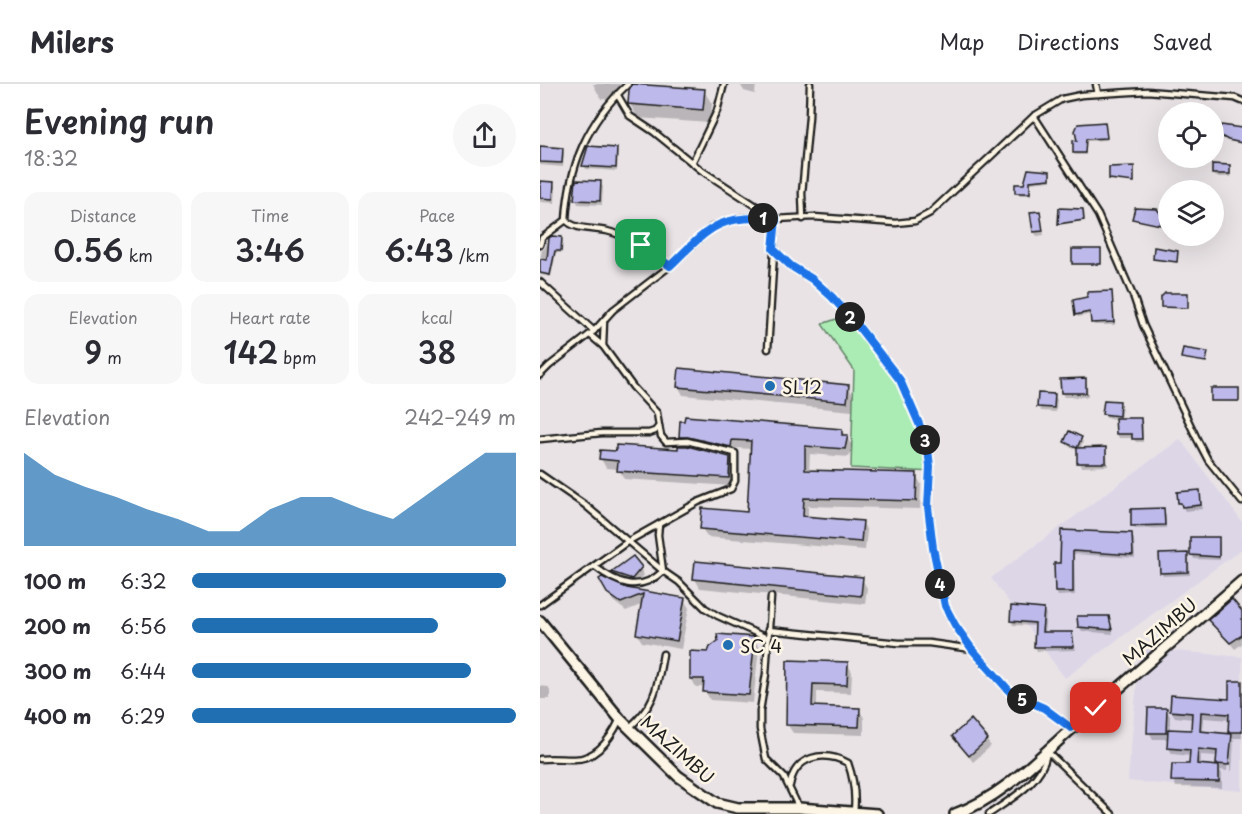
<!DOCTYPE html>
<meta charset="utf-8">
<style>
:root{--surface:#fff;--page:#f7f7f7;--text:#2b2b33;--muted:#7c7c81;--line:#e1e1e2;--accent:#1f6fb2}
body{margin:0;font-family:"Playpen Sans",sans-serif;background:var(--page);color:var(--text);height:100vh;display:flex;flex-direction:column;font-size:22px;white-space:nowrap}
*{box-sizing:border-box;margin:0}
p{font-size:20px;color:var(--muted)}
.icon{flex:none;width:33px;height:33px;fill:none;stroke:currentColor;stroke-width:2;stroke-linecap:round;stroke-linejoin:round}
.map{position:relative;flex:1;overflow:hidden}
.details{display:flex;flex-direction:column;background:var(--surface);width:540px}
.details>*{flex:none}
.buttons{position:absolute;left:618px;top:18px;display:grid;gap:12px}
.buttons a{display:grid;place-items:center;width:66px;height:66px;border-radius:50%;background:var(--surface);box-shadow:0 6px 24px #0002;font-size:30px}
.pin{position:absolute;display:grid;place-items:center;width:51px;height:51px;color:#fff;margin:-26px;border-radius:12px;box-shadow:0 3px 9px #0006}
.km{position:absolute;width:30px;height:30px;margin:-15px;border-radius:50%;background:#222;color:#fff;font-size:16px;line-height:30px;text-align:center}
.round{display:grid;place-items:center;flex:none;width:63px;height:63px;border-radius:32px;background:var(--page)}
.head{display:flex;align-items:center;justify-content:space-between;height:102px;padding:0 24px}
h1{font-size:33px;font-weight:600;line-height:45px}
.figures{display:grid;grid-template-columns:repeat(3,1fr);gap:9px;height:102px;padding:6px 24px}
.figures div{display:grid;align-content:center;border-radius:15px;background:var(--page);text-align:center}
.figures b{font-size:30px;font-weight:600}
.figures small{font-size:16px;font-weight:400}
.figures p{font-size:16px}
.chart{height:168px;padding:12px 24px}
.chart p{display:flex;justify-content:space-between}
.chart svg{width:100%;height:108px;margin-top:6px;fill:var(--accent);opacity:.7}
ul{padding:0 24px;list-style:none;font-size:20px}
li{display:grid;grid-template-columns:96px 72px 1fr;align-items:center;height:45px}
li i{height:15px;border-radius:8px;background:var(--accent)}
header{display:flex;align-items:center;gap:36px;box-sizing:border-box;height:84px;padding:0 30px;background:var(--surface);border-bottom:2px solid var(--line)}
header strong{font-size:28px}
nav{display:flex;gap:33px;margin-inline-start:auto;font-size:21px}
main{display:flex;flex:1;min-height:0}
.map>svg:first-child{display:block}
.built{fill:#dcd6e7}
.green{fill:#abecb5;stroke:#648468;stroke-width:1.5}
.shadow{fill:#0003;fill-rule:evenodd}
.building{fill:#bdb9ea;stroke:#1c1c1c;stroke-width:1.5}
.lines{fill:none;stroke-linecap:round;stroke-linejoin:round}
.lane-casing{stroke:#1c1c1c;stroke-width:9}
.street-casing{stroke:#1c1c1c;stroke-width:14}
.lane{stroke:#fcf5e5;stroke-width:4.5}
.street{stroke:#fcf5e5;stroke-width:9}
.route-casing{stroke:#fff;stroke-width:12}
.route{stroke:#1a73e8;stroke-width:8}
.poi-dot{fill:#1f6fb2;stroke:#fcf5e5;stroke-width:2}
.labels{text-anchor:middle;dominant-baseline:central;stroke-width:5;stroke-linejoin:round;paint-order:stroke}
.poi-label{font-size:18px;fill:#1c1c1c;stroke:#fcf5e5;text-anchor:start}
.street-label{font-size:18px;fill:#1c1c1c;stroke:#fcf5e5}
</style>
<header>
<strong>Milers</strong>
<nav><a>Map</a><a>Directions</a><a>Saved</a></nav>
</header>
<main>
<section class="details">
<div class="head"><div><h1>Evening run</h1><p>18:32</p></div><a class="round"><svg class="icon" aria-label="share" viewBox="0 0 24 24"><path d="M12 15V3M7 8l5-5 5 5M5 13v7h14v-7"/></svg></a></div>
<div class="figures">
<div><p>Distance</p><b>0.56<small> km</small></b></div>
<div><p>Time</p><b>3:46</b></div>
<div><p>Pace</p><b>6:43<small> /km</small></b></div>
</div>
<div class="figures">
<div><p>Elevation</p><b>9<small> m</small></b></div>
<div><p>Heart rate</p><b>142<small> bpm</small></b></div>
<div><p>kcal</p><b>38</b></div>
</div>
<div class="chart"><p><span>Elevation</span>242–249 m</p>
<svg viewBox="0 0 160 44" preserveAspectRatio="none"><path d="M0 44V6L10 15L20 20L30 24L40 29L50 33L60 38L70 38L80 29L90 24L100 24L110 29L120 33L130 24L140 15L150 6L160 6V44z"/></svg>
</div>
<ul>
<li><b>100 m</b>6:32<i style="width:97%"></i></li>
<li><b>200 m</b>6:56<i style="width:76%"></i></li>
<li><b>300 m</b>6:44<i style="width:86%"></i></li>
<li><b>400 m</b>6:29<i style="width:100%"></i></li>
</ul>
</section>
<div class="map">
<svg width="702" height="730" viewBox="0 0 702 730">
<rect width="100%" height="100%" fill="#e9e3e6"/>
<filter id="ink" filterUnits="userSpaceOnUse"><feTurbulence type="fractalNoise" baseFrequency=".0167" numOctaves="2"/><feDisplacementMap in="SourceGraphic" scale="12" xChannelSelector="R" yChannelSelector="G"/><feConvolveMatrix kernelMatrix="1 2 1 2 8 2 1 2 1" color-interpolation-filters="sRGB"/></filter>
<g filter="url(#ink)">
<!-- built -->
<g class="built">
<path d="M 640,355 L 702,438 L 702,465 L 525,594 L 451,494 Z"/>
<path d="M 600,564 L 702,573 L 702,707 L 588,697 Z"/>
</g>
<!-- green -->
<path class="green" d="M 308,231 L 362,300 L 381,343 L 394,388 L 311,384 L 314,286 L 282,240 Z"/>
<!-- shadow -->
<g class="shadow">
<path d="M 53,0 L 80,0 L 79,16 L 61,15 Z"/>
<path d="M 200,0 L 216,0 L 215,10 L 204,7 Z"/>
<path d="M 164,7 L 172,20 L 170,39 L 98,34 L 90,20 Z"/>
<path d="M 565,42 L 567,56 L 546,57 L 546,71 L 535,71 L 534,69 L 539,58 Z"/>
<path d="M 0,64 L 22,65 L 24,69 L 23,83 L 0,81 Z"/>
<path d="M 76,65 L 78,69 L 77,87 L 46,85 L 44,82 Z"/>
<path d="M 689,83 L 691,93 L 676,93 L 673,89 Z"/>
<path d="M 594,84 L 594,99 L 570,94 Z"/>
<path d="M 489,86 L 509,88 L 511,97 L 491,99 L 491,111 L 478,111 L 477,109 L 485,102 Z"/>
<path d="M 0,99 L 13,100 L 16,104 L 15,119 L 0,118 Z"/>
<path d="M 60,99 L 63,103 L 62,121 L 38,120 L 36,116 Z"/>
<path d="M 499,128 L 504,151 L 497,152 L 494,148 Z"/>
<path d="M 543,128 L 544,137 L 519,139 Z"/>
<path d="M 13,153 L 21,154 L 23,157 L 22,169 L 16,169 L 11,193 L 0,191 L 0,176 L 2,166 L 5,164 L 7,158 Z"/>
<path d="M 561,168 L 561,181 L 534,180 Z"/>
<path d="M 638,168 L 637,179 L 614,175 Z"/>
<path d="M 572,209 L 575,241 L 554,241 L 552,230 L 538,233 L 537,230 Z"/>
<path d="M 648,212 L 648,225 L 623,223 Z"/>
<path d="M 545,296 L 547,300 L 548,313 L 524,313 L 522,309 Z"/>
<path d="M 138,302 L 308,302 L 313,311 L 312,327 L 143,311 Z"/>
<path d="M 699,307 L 699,318 L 672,317 Z"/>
<path d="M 514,312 L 517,316 L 516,328 L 501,327 L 499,323 Z"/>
<path d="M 579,319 L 582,323 L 580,336 L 600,335 L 603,339 L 603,358 L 596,358 L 593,354 L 579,354 L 577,350 L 577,335 L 566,334 L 564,330 Z"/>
<path d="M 301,346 L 312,361 L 309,373 L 270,370 L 269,388 L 376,391 L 381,400 L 380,425 L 268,422 L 268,434 L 322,438 L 327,447 L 325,466 L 167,453 L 162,444 L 208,429 L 212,365 L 196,364 L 196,372 L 154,361 L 145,361 L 140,353 Z"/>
<path d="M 541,354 L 543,358 L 540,365 L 565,365 L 567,369 L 568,382 L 541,383 L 539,379 L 539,367 L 528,362 L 526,358 Z"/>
<path d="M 190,374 L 195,383 L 193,402 L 84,395 L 79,385 L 66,384 L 61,375 Z"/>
<path d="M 659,407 L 663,425 L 645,427 L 640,419 Z"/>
<path d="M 623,426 L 626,430 L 626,444 L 595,445 L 593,441 Z"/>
<path d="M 522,447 L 591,451 L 594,455 L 595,474 L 534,470 L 535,511 L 518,512 L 516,508 L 522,481 Z"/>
<path d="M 678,455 L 680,459 L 680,476 L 654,475 L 652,471 Z"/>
<path d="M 647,471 L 649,475 L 650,491 L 623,492 L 621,488 Z"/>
<path d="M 100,484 L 104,491 L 96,501 L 76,494 L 73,488 Z"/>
<path d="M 61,495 L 77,503 L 144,516 L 149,524 L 141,565 L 102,558 L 97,550 L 103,520 L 86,527 L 73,517 Z"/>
<path d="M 155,495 L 322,495 L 327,504 L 325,520 L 160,504 Z"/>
<path d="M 503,526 L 506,530 L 504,550 L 531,550 L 536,566 L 497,567 L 495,563 L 497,542 L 473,541 L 471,537 Z"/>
<path d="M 702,530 L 702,560 L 695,565 L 670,536 Z"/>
<path d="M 568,533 L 573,550 L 542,547 L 539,543 Z"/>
<path d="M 214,555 L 219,564 L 213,619 L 170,616 L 165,607 L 165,603 L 156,603 L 151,594 L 169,570 Z"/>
<path d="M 249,578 L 307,579 L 312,588 L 311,609 L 277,608 L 277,624 L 319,625 L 324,634 L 324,651 L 253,649 L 247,640 Z"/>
<path d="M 702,599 L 702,654 L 692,654 L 694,657 L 692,687 L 690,687 L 693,655 L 690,655 L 687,687 L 680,686 L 682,690 L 682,704 L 636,703 L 633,696 L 651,682 L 651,672 L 632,670 L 629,664 L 629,655 L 613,655 L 609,648 L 626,625 L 630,632 L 630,646 L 652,648 L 653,635 L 635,633 L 631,627 L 690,616 ZM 664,634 L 690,636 L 690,647 L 692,651 L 663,649 ZM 661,671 L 678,672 L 680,683 L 661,682 Z"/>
<path d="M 0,602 L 8,603 L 10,607 L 10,615 L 0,615 Z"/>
<path d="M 431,637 L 451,662 L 433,678 L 414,653 Z"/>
</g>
<!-- building -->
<g class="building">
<path d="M 92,0 L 165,5 L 163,26 L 88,20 L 89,6 Z"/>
<path d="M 565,38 L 567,54 L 546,55 L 545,69 L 533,69 L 533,56 L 537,57 L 535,47 L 538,40 Z"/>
<path d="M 681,41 L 702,44 L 702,59 L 688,56 L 681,52 L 679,47 Z"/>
<path d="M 0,62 L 23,64 L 22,79 L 0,78 Z"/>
<path d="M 48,62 L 77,64 L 76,84 L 42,82 Z"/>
<path d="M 672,80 L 690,81 L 690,90 L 672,90 Z"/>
<path d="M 594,82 L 594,98 L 569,95 L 569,83 Z"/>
<path d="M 488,85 L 510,87 L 510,95 L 490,97 L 490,109 L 475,109 L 475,100 L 484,100 Z"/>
<path d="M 36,96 L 61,97 L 60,117 L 34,116 Z"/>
<path d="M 0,97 L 14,98 L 13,115 L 0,114 Z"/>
<path d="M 519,124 L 543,125 L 544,136 L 518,140 Z"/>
<path d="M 595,124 L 617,125 L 623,133 L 620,141 L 592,135 Z"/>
<path d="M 500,127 L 503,147 L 493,148 L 490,128 Z"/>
<path d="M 12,152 L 22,153 L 21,167 L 15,167 L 10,191 L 0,189 L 0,175 L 7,176 L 9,154 Z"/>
<path d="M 614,163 L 638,167 L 637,178 L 613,175 Z"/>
<rect x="532" y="165" width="29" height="15"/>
<path d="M 572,207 L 574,238 L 551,239 L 550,228 L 535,231 L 533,216 L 547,213 L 547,208 Z"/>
<path d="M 625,209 L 648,209 L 648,224 L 621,223 L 621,213 Z"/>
<path d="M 643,264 L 668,268 L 666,278 L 641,274 Z"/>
<path d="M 139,284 L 309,301 L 307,318 L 137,303 Z"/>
<path d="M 546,294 L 546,309 L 521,309 L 520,295 Z"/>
<rect x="671" y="304" width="28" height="13"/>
<path d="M 498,309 L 515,310 L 514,324 L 497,323 Z"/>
<path d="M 564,316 L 580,317 L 579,332 L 562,330 Z"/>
<path d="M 145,332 L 302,345 L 302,351 L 308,351 L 305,365 L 265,362 L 265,386 L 377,389 L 376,417 L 264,414 L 263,432 L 323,437 L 321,458 L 160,445 L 162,424 L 207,428 L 211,357 L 192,356 L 191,363 L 148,353 L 139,353 L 140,337 L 144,337 Z"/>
<path d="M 575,334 L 601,334 L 602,355 L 592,355 L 592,350 L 576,350 Z"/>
<path d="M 529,347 L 542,353 L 537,364 L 524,358 Z"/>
<path d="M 76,361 L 138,365 L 138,362 L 147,362 L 190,373 L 189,394 L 77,387 L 78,377 L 59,375 L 60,366 L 76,367 Z"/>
<path d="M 566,363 L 566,379 L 537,379 L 537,364 Z"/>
<path d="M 660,406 L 661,421 L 642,423 L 641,419 L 638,419 L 637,408 Z"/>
<path d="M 624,424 L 625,441 L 591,442 L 591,425 Z"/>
<path d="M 521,446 L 592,449 L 593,471 L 533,467 L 533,508 L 515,508 L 514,479 L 520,479 Z"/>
<path d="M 650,453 L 679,453 L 679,473 L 650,471 Z"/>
<path d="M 648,469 L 648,488 L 620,489 L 619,470 Z"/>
<path d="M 93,472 L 102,483 L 92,495 L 71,488 Z"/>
<path d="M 155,477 L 323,493 L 321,512 L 153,495 Z"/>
<path d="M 62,493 L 87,504 L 145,514 L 137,557 L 96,550 L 103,510 L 81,519 L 67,509 L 59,495 Z"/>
<path d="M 692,515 L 702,527 L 702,551 L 690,559 L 668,536 Z"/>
<path d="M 471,522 L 504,525 L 502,548 L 532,548 L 534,563 L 494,563 L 495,539 L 470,537 Z"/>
<path d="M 537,532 L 569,532 L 572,546 L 538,543 Z"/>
<path d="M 177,550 L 215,553 L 209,611 L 163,608 L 164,595 L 150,595 L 150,567 L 168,568 L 170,563 L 178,557 Z"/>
<path d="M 247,576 L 308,578 L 307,601 L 273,600 L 272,622 L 320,624 L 319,643 L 246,641 Z"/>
<path d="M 689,597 L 702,597 L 702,648 L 688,648 L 689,630 L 661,628 L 660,647 L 692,650 L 689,681 L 676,680 L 677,667 L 658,665 L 657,680 L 679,682 L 679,698 L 631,697 L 632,680 L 649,680 L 650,666 L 627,664 L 628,645 L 651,646 L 652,629 L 630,627 L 631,611 L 689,615 Z"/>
<path d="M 608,624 L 627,624 L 626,649 L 607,649 Z"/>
<path d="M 431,635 L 448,655 L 429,672 L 412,652 Z"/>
</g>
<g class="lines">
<!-- lane casing -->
<g class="lane-casing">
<g id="lane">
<path d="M 88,0 C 47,38 29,81 26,136 C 34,146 55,144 67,147 C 92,153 109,167 130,182"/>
<path d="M 556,0 L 558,10"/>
<path d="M 77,10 L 90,32 L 114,48 L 161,86 L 236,135 L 228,265"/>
<path d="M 494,32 L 558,131 L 594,214 L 603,241 L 657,355 L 668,376 L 702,418"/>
<path d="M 152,79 L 177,27 L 184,0"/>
<path d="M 263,135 L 262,109 L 269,33 L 270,0"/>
<path d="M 0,161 L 2,154 L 26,136"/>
<path d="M 233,165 L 251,182 L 272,195 L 292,213 L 318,241 L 360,296 L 383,349 L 388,366 L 390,382 L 388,423 L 393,464 L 405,522 L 415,541 L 432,565 L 472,610 L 504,624 L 531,644"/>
<path d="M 0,198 L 54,247"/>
<path d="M 50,251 L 63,262"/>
<path d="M 0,291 L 9,282 L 54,247 L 73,226 L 130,182 L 172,143 L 201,134 L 217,133 L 236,135 L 274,133 L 356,139 L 375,137 L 390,129 L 494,32 L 522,15 L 541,11 L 607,7 L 695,14 L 702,17"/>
<path d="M 0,355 L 62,349 L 109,349 L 115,347 L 119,342 L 117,329 L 93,303 L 63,262 L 64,236"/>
<path d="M 0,390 L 45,421 L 123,487 L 139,498 L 165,524 L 178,532 L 227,554"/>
<path d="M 54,482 C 76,499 99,510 123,487 L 118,451 L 119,440"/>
<path d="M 231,513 L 226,590 L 220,627 L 220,645 L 226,675 L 244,693 L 259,724"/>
<path d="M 0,521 L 87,458 L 158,418 L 191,405 L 195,397 L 195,369 L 147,357 L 126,358 L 121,352 L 119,342"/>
<path d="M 228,546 L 359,559 L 389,559 L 432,565"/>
<path d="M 89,644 C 116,620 117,604 123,570"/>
<path d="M 507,667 L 572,730"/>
<path d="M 0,675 C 11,674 22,675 33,675 C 56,676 71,654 80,635"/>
<path d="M 250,701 C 255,672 283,666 308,679 C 314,696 316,710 314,728"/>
<path d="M 449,730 C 471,715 502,698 507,669"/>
</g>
</g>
<!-- street casing -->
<g class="street-casing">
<g id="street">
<path d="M 0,537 L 80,635 L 138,692 L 177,719 L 198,724 L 259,724 L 337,730"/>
<path d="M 415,730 C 471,710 510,660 556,624 L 702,497"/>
</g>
</g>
<!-- lane -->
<use href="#lane" class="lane"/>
<!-- street -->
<use href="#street" class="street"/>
</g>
</g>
<g class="lines" filter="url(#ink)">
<!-- route casing -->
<g class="route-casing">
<path id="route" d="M 101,161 L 130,182 C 168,145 179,129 236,135 L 233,165 L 251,182 L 272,195 L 292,213 L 318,242 L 360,296 L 383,349 L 388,366 L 390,382 L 388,423 L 393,464 L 405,522 L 415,541 L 432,565 L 472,610 L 504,624 L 531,644 L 556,624"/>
</g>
<!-- route -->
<use href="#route" class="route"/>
</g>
<!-- markers -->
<g class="poi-dot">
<circle cx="230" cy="302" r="6"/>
<circle cx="188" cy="561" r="6"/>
</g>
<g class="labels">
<!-- poi labels -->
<g class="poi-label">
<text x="242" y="302">SL12</text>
<text x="200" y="561">SC 4</text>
</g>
<!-- street labels -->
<g class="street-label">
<text transform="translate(619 547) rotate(-41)">MAZIMBU</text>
<text transform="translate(138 665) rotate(42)">MAZIMBU</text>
</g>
</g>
</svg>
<div class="buttons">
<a><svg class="icon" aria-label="locate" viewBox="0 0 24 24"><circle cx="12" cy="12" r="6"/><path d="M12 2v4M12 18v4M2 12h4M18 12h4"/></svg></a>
<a><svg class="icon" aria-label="layers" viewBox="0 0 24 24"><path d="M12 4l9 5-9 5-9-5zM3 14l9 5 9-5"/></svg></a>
</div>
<div class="pin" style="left:101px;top:161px;background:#1e9e55"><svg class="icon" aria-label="arrive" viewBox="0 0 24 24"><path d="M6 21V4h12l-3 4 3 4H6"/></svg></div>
<div class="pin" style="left:556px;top:624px;background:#d93025"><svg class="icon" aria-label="check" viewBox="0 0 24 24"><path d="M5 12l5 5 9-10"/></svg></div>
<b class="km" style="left:223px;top:134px">1</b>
<b class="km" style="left:310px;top:233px">2</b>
<b class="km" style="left:385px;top:356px">3</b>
<b class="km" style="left:400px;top:500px">4</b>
<b class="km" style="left:482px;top:615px">5</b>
</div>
</main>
